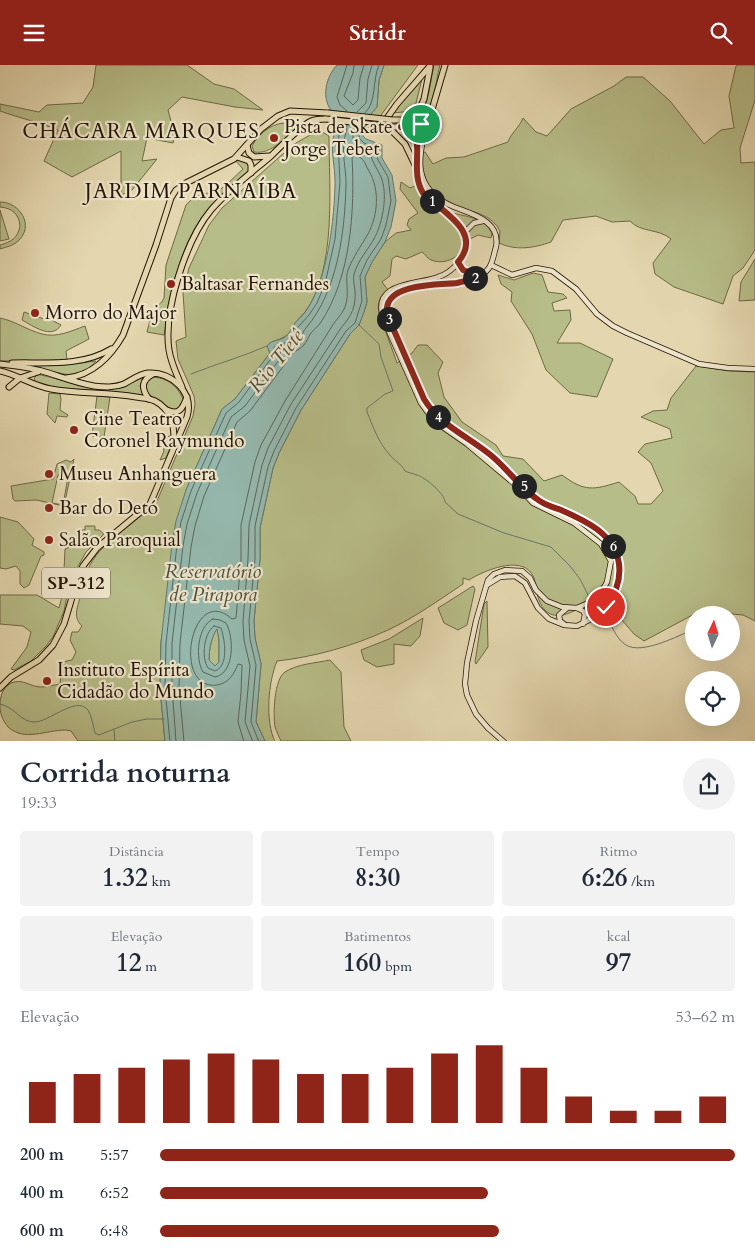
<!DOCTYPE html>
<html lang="pt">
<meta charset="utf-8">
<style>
:root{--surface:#fff;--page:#f2f2f3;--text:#1f2937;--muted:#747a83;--accent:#8f2418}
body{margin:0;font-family:Cardo,serif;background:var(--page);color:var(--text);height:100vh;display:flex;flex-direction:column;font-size:19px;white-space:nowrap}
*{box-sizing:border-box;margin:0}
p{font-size:16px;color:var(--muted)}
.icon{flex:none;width:28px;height:28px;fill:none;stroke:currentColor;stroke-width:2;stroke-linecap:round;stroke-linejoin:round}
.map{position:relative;height:676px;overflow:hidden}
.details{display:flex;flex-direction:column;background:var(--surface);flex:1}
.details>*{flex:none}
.needle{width:32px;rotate:4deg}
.controls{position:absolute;left:685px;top:541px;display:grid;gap:10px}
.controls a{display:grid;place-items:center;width:55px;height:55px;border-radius:50%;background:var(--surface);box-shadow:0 5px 20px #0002;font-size:25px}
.pin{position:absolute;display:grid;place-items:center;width:42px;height:42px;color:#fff;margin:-21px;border:2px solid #fff;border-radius:50%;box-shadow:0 1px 5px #0007}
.km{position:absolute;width:25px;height:25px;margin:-12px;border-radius:50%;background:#222;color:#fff;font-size:14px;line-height:25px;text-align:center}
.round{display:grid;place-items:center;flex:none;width:52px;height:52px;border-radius:26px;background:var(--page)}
.headline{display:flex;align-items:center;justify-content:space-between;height:85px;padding:0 20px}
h1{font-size:28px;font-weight:700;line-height:38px}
.stats{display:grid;grid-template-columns:repeat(3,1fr);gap:8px;height:85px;padding:5px 20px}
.stats div{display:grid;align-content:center;border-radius:5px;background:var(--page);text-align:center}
.stats b{font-size:25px;font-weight:700}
.stats small{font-size:14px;font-weight:400}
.stats p{font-size:14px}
.chart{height:140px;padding:10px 20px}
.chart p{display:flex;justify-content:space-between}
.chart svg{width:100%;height:90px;margin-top:5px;stroke:var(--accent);stroke-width:6}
ul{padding:0 20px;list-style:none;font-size:16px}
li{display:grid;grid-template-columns:80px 60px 1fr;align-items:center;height:38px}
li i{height:12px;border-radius:6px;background:var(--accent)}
header{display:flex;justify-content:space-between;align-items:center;height:65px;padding:0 20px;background:var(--accent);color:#fff;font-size:22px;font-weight:700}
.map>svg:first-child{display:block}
.green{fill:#b7bd88;stroke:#6e6846;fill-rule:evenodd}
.water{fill:#95b9af;stroke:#68776b;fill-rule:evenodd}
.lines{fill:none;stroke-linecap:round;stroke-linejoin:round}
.shore{stroke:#5d665a;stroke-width:1}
.stream{stroke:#68776b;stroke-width:1}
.secondary-casing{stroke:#251404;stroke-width:6}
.primary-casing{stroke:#251404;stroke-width:7}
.secondary{stroke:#ede5cb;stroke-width:4.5}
.primary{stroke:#e4d7af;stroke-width:5}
.primary-bridge-casing{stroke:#251404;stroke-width:7;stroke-linecap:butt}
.primary-bridge{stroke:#e4d7af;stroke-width:5}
.route-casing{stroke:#fff;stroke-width:10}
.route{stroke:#8f2418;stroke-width:6}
.poi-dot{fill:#8f2418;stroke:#ede5cb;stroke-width:2}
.labels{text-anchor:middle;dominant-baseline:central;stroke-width:4.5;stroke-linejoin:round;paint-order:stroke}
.shield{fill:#ede5cb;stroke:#615340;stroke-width:1}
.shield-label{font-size:18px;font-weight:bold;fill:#251404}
.poi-label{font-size:19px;fill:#251404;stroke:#ede5cb;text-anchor:start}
.water-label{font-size:20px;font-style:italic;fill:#4c4e40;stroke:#ede5cb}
.quarter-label{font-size:21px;letter-spacing:1px;fill:#251404;stroke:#ede5cb}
</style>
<header><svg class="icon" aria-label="menu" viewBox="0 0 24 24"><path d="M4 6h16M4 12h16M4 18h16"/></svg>Stridr<svg class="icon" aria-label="search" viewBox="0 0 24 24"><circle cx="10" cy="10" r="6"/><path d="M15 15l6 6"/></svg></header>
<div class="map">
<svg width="755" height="677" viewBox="0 0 755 677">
<rect width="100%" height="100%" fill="#e4d7af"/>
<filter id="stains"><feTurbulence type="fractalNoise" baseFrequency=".004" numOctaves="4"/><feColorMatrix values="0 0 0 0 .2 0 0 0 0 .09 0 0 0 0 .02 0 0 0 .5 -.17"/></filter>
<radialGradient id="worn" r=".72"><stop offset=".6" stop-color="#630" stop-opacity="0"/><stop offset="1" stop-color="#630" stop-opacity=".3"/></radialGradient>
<!-- green -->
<g class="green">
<path d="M 96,0 L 187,0 L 214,19 L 234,24 L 263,45 L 235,42 L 182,32 L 168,45 L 175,71 L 173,78 L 147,73 L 142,96 L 157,94 L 132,125 L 121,130 L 121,86 L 72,112 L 44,96 L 58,65 C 39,57 19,53 0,46 L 0,39 L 39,47 L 47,40 L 83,38 L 93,22 Z"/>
<path d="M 384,0 L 418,0 L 373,61 L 365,60 L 365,55 L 377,42 L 379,15 Z"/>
<path d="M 434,0 L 440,0 C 435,18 434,54 412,58 L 412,55 C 429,49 430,16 434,0 Z"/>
<path d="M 738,0 L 755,0 L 755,35 L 740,83 L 741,98 L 755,97 L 755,185 L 743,203 L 733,211 L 723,239 L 674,222 L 655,209 L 653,198 L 671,174 C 658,163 641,168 630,156 L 612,157 L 596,151 L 563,155 L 551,177 C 534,183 516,186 499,178 L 500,166 C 485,135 430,151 421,116 C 419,107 421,97 421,88 L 425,87 L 433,99 L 446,93 L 464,92 L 508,77 C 511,68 519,63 523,53 L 536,67 L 547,71 L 571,44 L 614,21 L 626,12 L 643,12 L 670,36 L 704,79 L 721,65 L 734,63 L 729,31 L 736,1 Z"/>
<path d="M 422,14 L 414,46 L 392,48 Z"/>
<path d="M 283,58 L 300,61 C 286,71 272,90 254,87 L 252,81 C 259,69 269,60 283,58 Z"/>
<path d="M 319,65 L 329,71 C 329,122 337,204 305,247 C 302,251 298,254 295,258 C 292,262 291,267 287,270 C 281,275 272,275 267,281 L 270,288 L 235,334 L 222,344 L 186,425 L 161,577 L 160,623 L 165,676 L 78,676 L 71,666 L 66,665 C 45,665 25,677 8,662 C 3,655 0,650 0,641 C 0,632 2,623 11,618 C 23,613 30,622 41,622 C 47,622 54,620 60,619 L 61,609 L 59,602 L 62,597 L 72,595 L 76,587 L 70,575 L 72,567 L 78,567 L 82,561 C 73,553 77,543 80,533 C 83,522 85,509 90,500 C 104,474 137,458 157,436 L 193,351 L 195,339 L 194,331 L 178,294 L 176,276 L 186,272 L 183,228 L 189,203 L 209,160 L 222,143 L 285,87 L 296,78 Z"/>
<path d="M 239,94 L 249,99 L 249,105 C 234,120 215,134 203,151 C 178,185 171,229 164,270 L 147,267 C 149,259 151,249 156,243 C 159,239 162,238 164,233 L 166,200 L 186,140 L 194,132 L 211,127 L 213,130 L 226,120 L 243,104 L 235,95 Z"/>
<path d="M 401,117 L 410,123 L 417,120 C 433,160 477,140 492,168 L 491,173 L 478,170 L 466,176 C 463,191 446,201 431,195 C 428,194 425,189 422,187 L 406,194 L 396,191 L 392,194 L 390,211 L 382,217 L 388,225 C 379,232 377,238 379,248 L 397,298 L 412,288 L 418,280 L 427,280 L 443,297 L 438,308 L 444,332 L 462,357 L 496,380 L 503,391 L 523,394 L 544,416 L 562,410 C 585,427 593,425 619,417 L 635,431 L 638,439 L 651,439 L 663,426 L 651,398 L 638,387 L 645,379 L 672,373 L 670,364 L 641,352 L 653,346 L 667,345 L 671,333 L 696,301 L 729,306 L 755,307 L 755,556 L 743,550 L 700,546 L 644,576 L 634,569 L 615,547 L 609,549 L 594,542 L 583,547 L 576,545 C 561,553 546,554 539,535 C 535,526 537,517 532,509 C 520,490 483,506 469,515 L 463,513 L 463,519 C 439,535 414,553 388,565 C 353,581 314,592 277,596 C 268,618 265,655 275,677 L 265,676 L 256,657 L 261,599 L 255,573 L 254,556 L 260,494 L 260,463 L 273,403 L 279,388 L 301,345 L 350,269 L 359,260 L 364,247 L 367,237 L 365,212 L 372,197 L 385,177 L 396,168 L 411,165 L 407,160 L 409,154 L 418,148 L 400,124 Z"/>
<path d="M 0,137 C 20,137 35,161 18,176 C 13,181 6,182 0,184 L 0,180 C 11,177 18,173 20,161 C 19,149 12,143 0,142 Z"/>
<path d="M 0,145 L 9,174 L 0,176 Z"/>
<path d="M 755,194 L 755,235 L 739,236 L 741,217 Z"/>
<path d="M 533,208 L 542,210 L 548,227 L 563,229 L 567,233 L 552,238 L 554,246 L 570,245 L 571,255 L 557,278 L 580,278 L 613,294 L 597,332 L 570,328 L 546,305 L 532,269 L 511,236 L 512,227 L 501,219 L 498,210 L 514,215 Z"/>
<path d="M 24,247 L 44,254 L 46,252 L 61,260 C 52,275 33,261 22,255 Z"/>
<path d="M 0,253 C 15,256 27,265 42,269 C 57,273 71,266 85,261 L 89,274 L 66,286 L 67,295 L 0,296 Z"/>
<path d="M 96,296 C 79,318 60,308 37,302 L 38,300 L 63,300 Z"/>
<path d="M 37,309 L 82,320 L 109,323 L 143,312 L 140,321 L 143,330 L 47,322 L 35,317 L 34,314 Z"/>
<path d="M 153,312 C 167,313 177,320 183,334 L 181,342 L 174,345 C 170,344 148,330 146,326 C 146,326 145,319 145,318 Z"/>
<path d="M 49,328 L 60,329 L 61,334 L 60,345 L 68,350 L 67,352 L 57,351 L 55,358 L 47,349 Z"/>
<path d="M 97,331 L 110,332 L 104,372 L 92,371 Z"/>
<path d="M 170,371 L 172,378 L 166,393 L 160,395 L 164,386 L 161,373 Z"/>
<path d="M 74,394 L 64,441 L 36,435 L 15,436 L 13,434 L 11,421 L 53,414 L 57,399 L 66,395 L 71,397 ZM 58,410 L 68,412 L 63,440 L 52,438 Z"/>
<path d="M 0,452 L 18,457 L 34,474 L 32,480 L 44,487 L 44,490 L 41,491 L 29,520 L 24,523 L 20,519 L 20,506 L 16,501 L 6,504 L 0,503 Z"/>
<path d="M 85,461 L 95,461 L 95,465 L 99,465 L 104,469 L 86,487 L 76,505 L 71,510 L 64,546 L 53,572 L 46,581 L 31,596 L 14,605 L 11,604 L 27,582 L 31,567 L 23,561 L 0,559 L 0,530 L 37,530 L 59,543 L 63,527 L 65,484 L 76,479 L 77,465 L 85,465 Z"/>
<path d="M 473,521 L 475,524 L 467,560 L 458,565 L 444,558 L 438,543 Z"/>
<path d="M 487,536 L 488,582 L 476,599 L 475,597 L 484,539 Z"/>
<path d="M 423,553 L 420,571 L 411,581 L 394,579 L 394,599 L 377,602 L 364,595 L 361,585 L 389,574 Z"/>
<path d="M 217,563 L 219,575 L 219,597 L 215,601 L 209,595 C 209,584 211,573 217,563 Z"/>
<path d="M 330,595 L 341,607 L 344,662 L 351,676 L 281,676 C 279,672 277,667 275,662 C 273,650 274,614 285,607 C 297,599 316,598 330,595 Z"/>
</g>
<!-- water -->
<path class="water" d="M 337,0 L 384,0 L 379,15 L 377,42 L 366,55 L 363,71 L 366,74 L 382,80 L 382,93 L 392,110 L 396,136 L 391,162 L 385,177 L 372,197 L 365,212 L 367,237 L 364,247 L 359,260 L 350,269 L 301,345 L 279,388 L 273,403 L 260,463 L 260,494 L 254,556 L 255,573 L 261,599 L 256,657 L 265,676 L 165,677 L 160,623 L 161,577 L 172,479 L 176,456 L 186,425 L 222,344 L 235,334 L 270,288 L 267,281 C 271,275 278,276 284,273 C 290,269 291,263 295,258 C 298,254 303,251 306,246 C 327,217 335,152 335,116 C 335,103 331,87 333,74 C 334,66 336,60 337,51 C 320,39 324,14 337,0 ZM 217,564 L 219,575 L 219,597 L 215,601 L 209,595 C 209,585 211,573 217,564 Z"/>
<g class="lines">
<!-- shore -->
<g class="shore">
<path d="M 354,0 L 353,8 L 344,31 L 353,40 L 358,35 L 360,13 L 364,0"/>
<path d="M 347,46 L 340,40 L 337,32 L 347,0"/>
<path d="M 357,47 L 366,38 L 368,14 L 372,0"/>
<path d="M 365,48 C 377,37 372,15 379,0"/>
<path d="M 213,554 L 220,555 L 226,558 C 234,572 235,608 215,612 L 203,607 C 195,594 197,561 213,554 Z"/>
<path d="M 214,561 L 221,563 C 225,575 229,601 215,606 L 208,603 C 201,592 204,568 214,561 Z"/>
<path d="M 170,677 L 165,623 L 166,578 L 177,480 L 181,457 L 191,426 L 226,348 L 239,337 L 273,291 L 274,282 L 287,277 L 295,269 L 298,262 L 309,250 L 317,238 L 325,219 L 335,174 L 340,117 L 338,76 L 341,60"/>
<path d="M 176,677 L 172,622 L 172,578 L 183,481 L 187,459 L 197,428 L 231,352 L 245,341 L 279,295 L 281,286 C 289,282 295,280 300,273 C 303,270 303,266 306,263 C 338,225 345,166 346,118 C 346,104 342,89 344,75 C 345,70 347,66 347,60"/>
<path d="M 184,677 L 179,622 L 180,578 L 191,482 L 195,461 L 204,431 L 237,357 L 250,346 L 285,299 C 286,297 286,294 288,292 C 290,289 299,285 303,281 C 307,277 308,272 311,268 C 314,264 319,261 321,257 C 351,212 355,144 352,92 L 355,90 C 366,95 363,96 369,106 C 380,125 378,150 368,169 C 361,181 353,192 348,205 C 346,210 347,215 347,221 C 348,239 346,244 334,258 L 285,336 L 261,380 L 255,397 L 241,460 L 241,494 L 236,553 L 232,554 C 191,517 171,626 217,620 C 229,618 234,609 238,599 L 242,600 L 241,628 L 238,657 L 244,677"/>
<path d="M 253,677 L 245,657 L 250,601 L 244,575 L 243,556 L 248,494 L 249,460 L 262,400 L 268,383 L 291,339 L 341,263 C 352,250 356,242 355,225 C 354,220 353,214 354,209 C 358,195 368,185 375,172 C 383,156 388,129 381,112 C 377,103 372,97 370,88 C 355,81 351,78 353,61"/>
<path d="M 259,677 L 251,657 L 256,600 L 250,574 L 249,556 L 255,494 L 255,461 L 268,402 L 274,386 L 296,343 L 346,266 L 355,258 L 359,245 L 362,236 L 360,211 L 367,195 L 381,174 L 386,160 L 391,136 L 388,112 L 378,95 L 375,83 L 364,78 L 359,73 L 360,62"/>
</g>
<!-- stream -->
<g class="stream">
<path d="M 358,259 L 379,279 L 381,292 L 393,326 L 385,329 L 367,343 L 367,347 C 373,361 378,377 389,389 C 394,396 401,398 405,406 C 409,408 412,408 417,410 C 425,412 445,429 445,437 L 458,449 L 504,468 L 551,482 L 570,501 L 580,514 L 589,532"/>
<path d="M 191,309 C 216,299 242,292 267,281"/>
<path d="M 606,550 C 611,559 616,574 626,580 C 642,590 678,571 694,564"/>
<path d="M 0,639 C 15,642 21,657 34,657 C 48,658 76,630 88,645 C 92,651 93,661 95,668 L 99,670 L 132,657 L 147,654 L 164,654"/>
<path d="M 114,665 L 115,677"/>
</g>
<!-- secondary casing -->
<g class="secondary-casing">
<g id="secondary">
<path d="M 430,51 C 417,89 410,124 454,142 C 472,149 501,156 496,182 C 494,188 493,197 489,203 C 469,232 401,205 387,242 L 389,255 L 429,343 L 442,357 L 492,392 L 537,435 L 588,459 L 603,467 L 613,482 L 618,492 L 620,502 L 618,520 L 611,535 L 606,542 L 591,554 L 577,561 L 564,560 L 549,554 L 538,543 L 525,518 L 515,511 L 500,512 L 487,520"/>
<path d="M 407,63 L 414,65 L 416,69 C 419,88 410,113 424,129 C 437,144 476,161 465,187 C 461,197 449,209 438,212 C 417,220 372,216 383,253 L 421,338 L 434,356 L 467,379 L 517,421 L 533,438 L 574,458 L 601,479 L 611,496 L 607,517 L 601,528 L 595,535 L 577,543 L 562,542 L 547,536 L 536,525 L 530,513 L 522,506 L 505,505 L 494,509 L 488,515 L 476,556 L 467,598 L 465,619 L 467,630 L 476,649 L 488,663 L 504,677"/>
<path d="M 465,167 L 474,158 L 483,156"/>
<path d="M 458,197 L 463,205 L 479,211"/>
<path d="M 491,200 L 512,210 L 536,203 L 552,206 L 576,224 L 597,249 L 613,261 L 627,268 L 699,299 L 728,303 L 755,304"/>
<path d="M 577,543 L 583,546 L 585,549 L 583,559"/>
<path d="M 564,559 L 560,556 L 559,550 L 567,543"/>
</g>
</g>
<!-- primary casing -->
<g class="primary-casing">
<g id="primary">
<path d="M 393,55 L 404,55 L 418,48 L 424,34 L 430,3"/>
<path d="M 393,62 C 410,62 422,63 431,48 L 445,0"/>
<path d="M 247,80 L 249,88 L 254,92 L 269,91"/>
<path d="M 237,92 L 249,96 L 251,100 L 251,108"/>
<path d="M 416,102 L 405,79 L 388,62 L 387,53 L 397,39 L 430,1"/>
<path d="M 12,298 C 44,297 82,302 111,284"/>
<path d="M 0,299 C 14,301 28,302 42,306 C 59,311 76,318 94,321 C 104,322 114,323 124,319 C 132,315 139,309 148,308 C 173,307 194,328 187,352 L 150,439 L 97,483 L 83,501 L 77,516 L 64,559 L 53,580 L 39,595 L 11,612 L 0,623"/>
<path d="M 0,306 C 18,310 33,321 51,324 C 79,329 108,327 136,332 C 142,333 149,333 155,336 C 171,344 176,363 173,379"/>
<path d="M 66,313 C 92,311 111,291 123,270 L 156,180 L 171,133 L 176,125 L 186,118 L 234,94 L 261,64 L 278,51 L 290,46 L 328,48"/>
<path d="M 9,322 L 20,313 L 38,307"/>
<path d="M 182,322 C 177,310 171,298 169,285 C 163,246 186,175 211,145 C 228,125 251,108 271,91 C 280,82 301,61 311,56 C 316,54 321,54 326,54"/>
<path d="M 149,334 C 141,324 141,315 153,309"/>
<path d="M 167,345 C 179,351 183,343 187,332"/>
</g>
</g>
<!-- secondary -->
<use href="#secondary" class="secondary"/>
<!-- primary -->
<use href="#primary" class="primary"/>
<!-- primary-bridge casing -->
<g class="primary-bridge-casing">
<g id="primary-bridge">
<path d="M 328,48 L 393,55"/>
<path d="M 326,54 L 393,62"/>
</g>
</g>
<!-- primary-bridge -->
<use href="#primary-bridge" class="primary-bridge"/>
</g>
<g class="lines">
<!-- route casing -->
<g class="route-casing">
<path id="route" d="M 421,59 L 401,62 L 414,65 L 416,69 C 420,89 412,110 423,128 C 442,147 484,167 458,197 L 463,205 L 480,211 C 473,214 465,216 457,218 C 440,220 389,218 387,243 C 386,247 388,251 389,254 L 424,334 C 440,361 470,372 493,392 C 508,405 522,424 537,434 C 544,440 553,442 561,445 C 586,456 615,469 619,499 C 621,515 615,530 606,542"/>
</g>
<!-- route -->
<use href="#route" class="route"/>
</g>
<!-- markers -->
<g class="poi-dot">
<circle cx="274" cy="73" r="5"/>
<circle cx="171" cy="219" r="5"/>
<circle cx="35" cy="248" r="5"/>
<circle cx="74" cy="365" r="5"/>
<circle cx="49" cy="409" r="5"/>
<circle cx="49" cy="443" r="5"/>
<circle cx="49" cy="475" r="5"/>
<circle cx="47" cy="616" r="5"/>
</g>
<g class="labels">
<!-- shield labels -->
<rect class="shield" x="42" y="502.5" width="68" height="31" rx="4"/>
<g class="shield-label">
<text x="76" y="518">SP-312</text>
</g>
<!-- poi labels -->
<g class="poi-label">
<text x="284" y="62">Pista de Skate<tspan x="284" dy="22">Jorge Tebet</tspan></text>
<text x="181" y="219">Baltasar Fernandes</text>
<text x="45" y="248">Morro do Major</text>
<text x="84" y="354">Cine Teatro<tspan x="84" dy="22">Coronel Raymundo</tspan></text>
<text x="59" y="409">Museu Anhanguera</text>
<text x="59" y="443">Bar do Detó</text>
<text x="59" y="475">Salão Paroquial</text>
<text x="57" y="605">Instituto Espírita<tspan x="57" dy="22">Cidadão do Mundo</tspan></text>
</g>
<!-- water labels -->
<g class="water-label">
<text transform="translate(276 296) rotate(-51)">Rio Tietê</text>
<text x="213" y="506">Reservatório<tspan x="213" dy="23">de Pirapora</tspan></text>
</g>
<!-- quarter labels -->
<g class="quarter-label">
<text x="141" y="66">CHÁCARA MARQUES</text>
<text x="191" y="126">JARDIM PARNAÍBA</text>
</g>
</g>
<rect width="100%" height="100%" filter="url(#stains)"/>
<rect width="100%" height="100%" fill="url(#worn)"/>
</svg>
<div class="controls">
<a><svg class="needle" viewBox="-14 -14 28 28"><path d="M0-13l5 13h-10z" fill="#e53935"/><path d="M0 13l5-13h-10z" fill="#747a83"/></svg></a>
<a><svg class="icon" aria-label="locate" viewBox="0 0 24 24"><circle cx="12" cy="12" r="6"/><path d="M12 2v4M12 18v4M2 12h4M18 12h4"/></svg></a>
</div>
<div class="pin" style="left:421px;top:59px;background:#1e9e55"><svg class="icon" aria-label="arrive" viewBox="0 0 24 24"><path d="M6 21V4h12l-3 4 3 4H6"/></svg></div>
<div class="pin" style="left:606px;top:542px;background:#d93025"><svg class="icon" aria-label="check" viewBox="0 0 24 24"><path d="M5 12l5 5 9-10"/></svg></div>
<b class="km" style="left:432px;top:136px">1</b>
<b class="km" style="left:475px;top:213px">2</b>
<b class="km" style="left:389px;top:254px">3</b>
<b class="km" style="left:438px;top:352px">4</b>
<b class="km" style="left:524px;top:421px">5</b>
<b class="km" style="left:613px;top:481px">6</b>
</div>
<section class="details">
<div class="headline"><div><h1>Corrida noturna</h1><p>19:33</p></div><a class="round"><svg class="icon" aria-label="share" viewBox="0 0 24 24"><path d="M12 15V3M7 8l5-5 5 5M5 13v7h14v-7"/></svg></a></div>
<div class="stats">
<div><p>Distância</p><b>1.32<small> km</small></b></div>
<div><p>Tempo</p><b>8:30</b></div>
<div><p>Ritmo</p><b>6:26<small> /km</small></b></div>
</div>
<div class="stats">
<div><p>Elevação</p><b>12<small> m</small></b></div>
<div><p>Batimentos</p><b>160<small> bpm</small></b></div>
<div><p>kcal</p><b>97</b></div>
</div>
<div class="chart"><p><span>Elevação</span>53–62 m</p>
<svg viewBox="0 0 160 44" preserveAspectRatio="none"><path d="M5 44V24M15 44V20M25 44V17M35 44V13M45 44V10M55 44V13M65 44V20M75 44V20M85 44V17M95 44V10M105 44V6M115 44V17M125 44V31M135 44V38M145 44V38M155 44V31"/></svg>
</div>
<ul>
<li><b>200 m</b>5:57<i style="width:100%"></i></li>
<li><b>400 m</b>6:52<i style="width:57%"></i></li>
<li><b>600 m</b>6:48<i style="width:59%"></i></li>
</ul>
</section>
